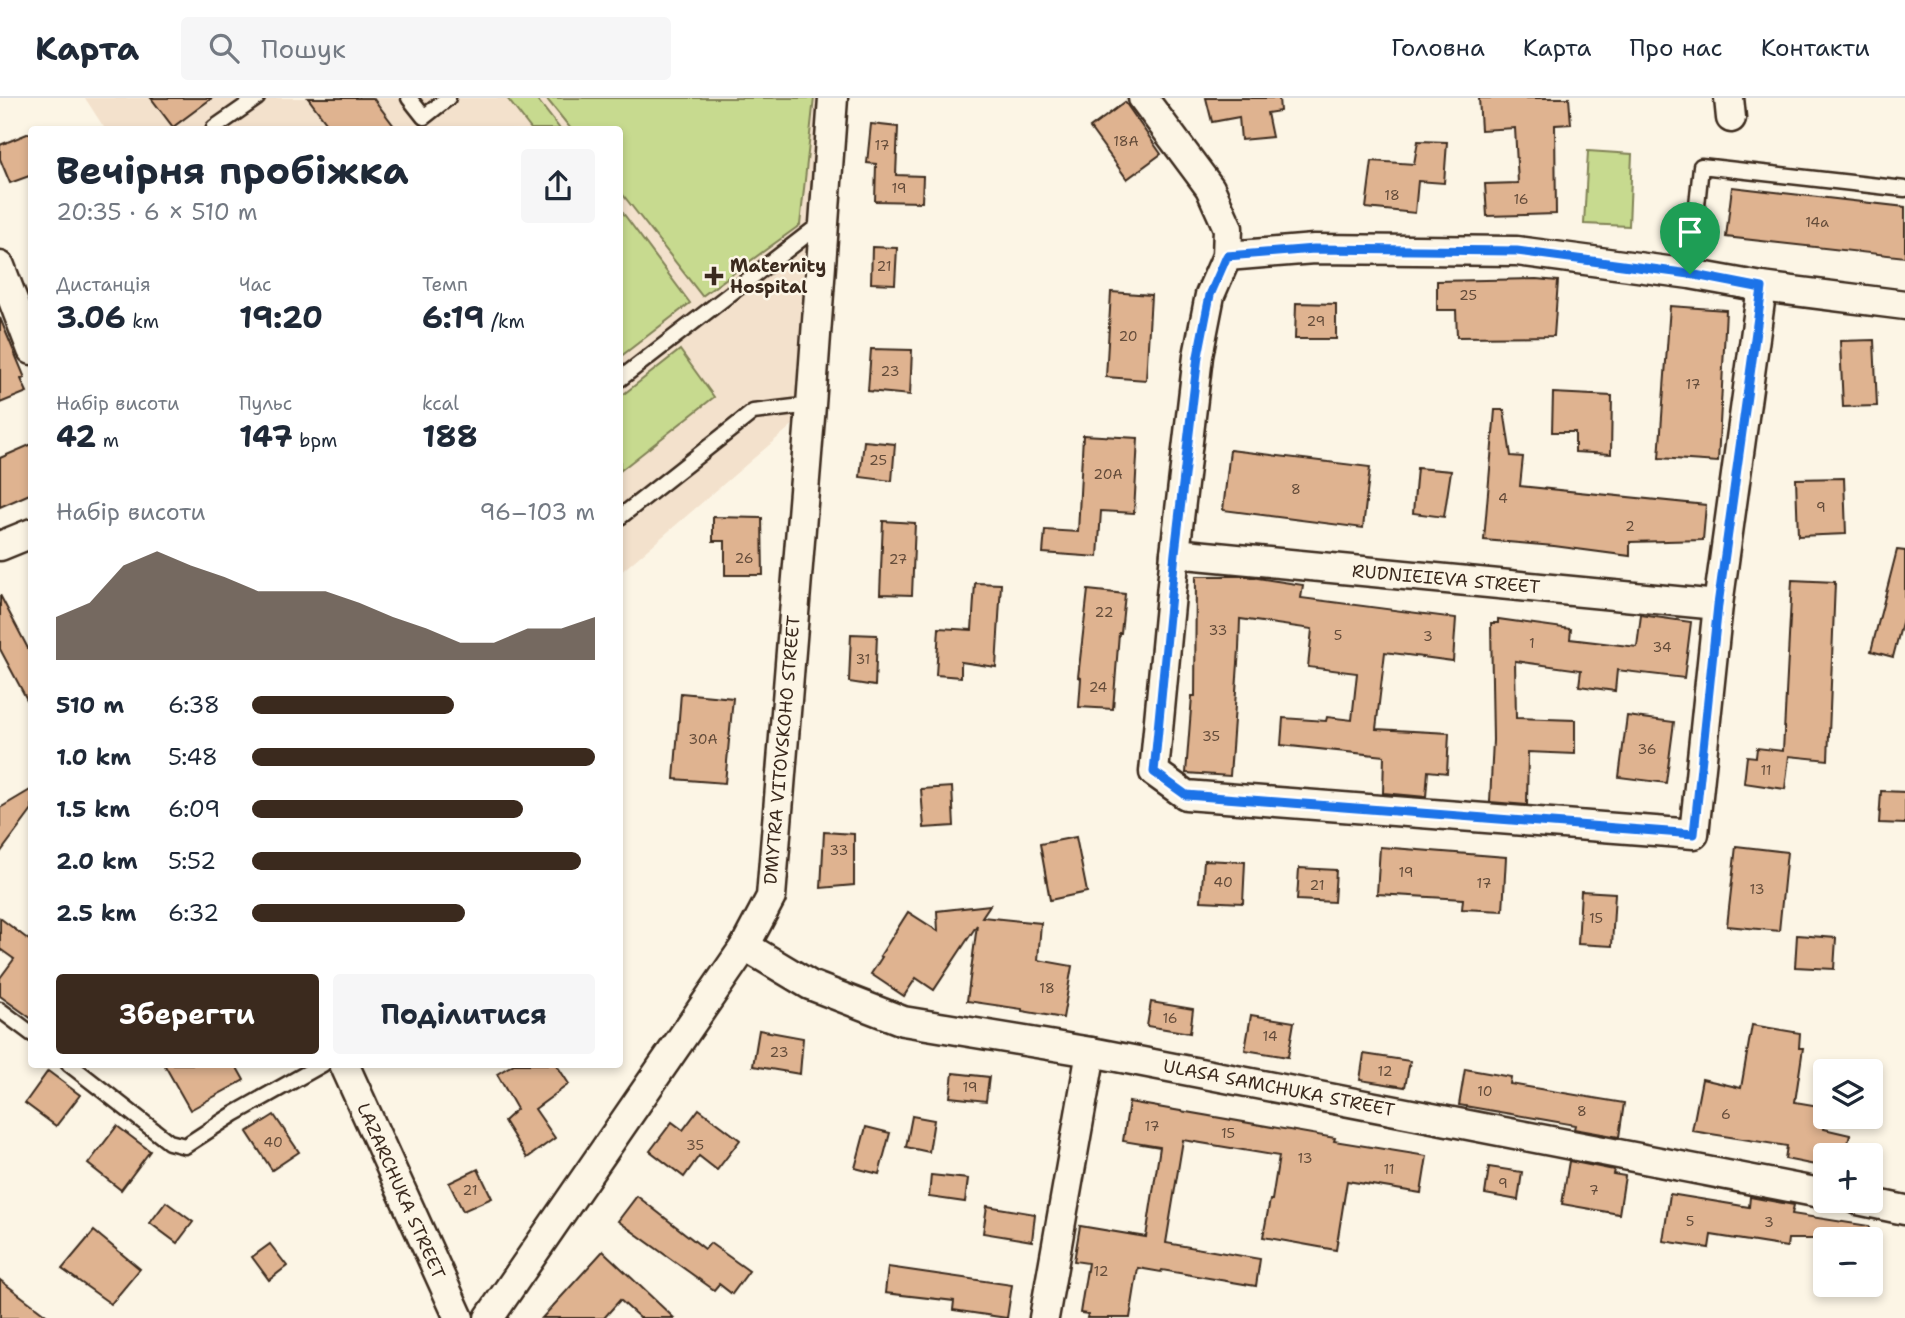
<!DOCTYPE html>
<html lang="uk">
<meta charset="utf-8">
<style>
:root{--surface:#fff;--page:#f6f6f7;--text:#1f2937;--muted:#747a83;--line:#e0e1e3;--accent:#3b2a1e}
body{margin:0;font-family:"Shantell Sans",sans-serif;background:var(--page);color:var(--text);height:100vh;display:flex;flex-direction:column;font-size:26px;white-space:nowrap}
*{box-sizing:border-box;margin:0}
p{font-size:23px;color:var(--muted)}
.icon{flex:none;width:38px;height:38px;fill:none;stroke:currentColor;stroke-width:2;stroke-linecap:round;stroke-linejoin:round}
.map{position:relative;flex:1;overflow:hidden}
.sheet{position:absolute;left:28px;top:28px;width:595px;height:942px;display:flex;flex-direction:column;background:var(--surface);border-radius:7px;box-shadow:0 4px 10px #0003}
.sheet>*{flex:none}
.buttons{position:absolute;left:1813px;top:961px;display:grid;gap:14px}
.buttons a{display:grid;place-items:center;width:70px;height:70px;border-radius:7px;background:var(--surface);box-shadow:0 4px 10px #0003;font-size:35px}
.pin{position:absolute;display:grid;place-items:center;width:60px;height:60px;color:#fff;margin:-72px -30px;border-radius:50% 50% 50% 0;rotate:-45deg;box-shadow:0 0 7px #0007}
.pin .icon{rotate:45deg}
.round{display:grid;place-items:center;flex:none;width:74px;height:74px;border-radius:7px;background:var(--page)}
.overview{display:flex;align-items:center;justify-content:space-between;height:119px;padding:0 28px}
h1{font-size:38px;font-weight:700;line-height:52px}
.stats{display:grid;grid-template-columns:repeat(3,1fr);gap:10px;height:119px;padding:7px 28px}
.stats div{display:grid;align-content:center}
.stats b{font-size:30px;font-weight:700}
.stats small{font-size:19px;font-weight:400}
.stats p{font-size:19px}
.chart{height:196px;padding:14px 28px}
.chart p{display:flex;justify-content:space-between}
.chart svg{width:100%;height:126px;margin-top:7px;fill:var(--accent);opacity:.7}
.cta{display:flex;gap:14px;margin-top:auto;padding:14px 28px}
.cta a{flex:1;height:80px;border-radius:7px;background:var(--accent);color:#fff;font-size:28px;font-weight:700;line-height:80px;text-align:center}
.cta a+a{background:var(--page);color:var(--text)}
ul{padding:0 28px;list-style:none;font-size:23px}
li{display:grid;grid-template-columns:112px 84px 1fr;align-items:center;height:52px}
li i{height:18px;border-radius:9px;background:var(--accent)}
header{display:flex;align-items:center;gap:42px;box-sizing:border-box;height:98px;padding:0 35px;background:var(--surface);border-bottom:2px solid var(--line)}
header strong{font-size:33px}
nav{display:flex;gap:38px;margin-inline-start:auto;font-size:24px}
.search{width:490px;height:63px;background:var(--page);display:flex;align-items:center;gap:18px;box-sizing:border-box;padding:0 24px;border-radius:7px;color:var(--muted);font-size:26px}
.map>svg:first-child{display:block}
.built{fill:#f3e1cc}
.green{fill:#c7da8f;stroke:#818256;stroke-width:2}
.building{fill:#dfb390;stroke:#3b2a1e;stroke-width:2}
.lines{fill:none;stroke-linecap:round;stroke-linejoin:round}
.service-casing{stroke:#3b2a1e;stroke-width:19}
.minor-casing{stroke:#3b2a1e;stroke-width:33}
.service{stroke:#fcf5e5;stroke-width:14}
.minor{stroke:#fcf5e5;stroke-width:28}
.route-casing{stroke:#fff;stroke-width:14}
.route{stroke:#1a73e8;stroke-width:9}
.poi-dot{fill:#3b2a1e;stroke:#fcf5e5;stroke-width:2.5}
.labels{text-anchor:middle;dominant-baseline:central;stroke-width:5;stroke-linejoin:round;paint-order:stroke}
.number-label{font-size:14px;fill:#644c3a}
.poi-label{font-size:18px;font-weight:bold;fill:#3b2a1e;stroke:#fcf5e5;text-anchor:start}
.street-label{font-size:18px;fill:#3b2a1e;stroke:#fcf5e5}
</style>
<header>
<strong>Карта</strong>
<div class="search"><svg class="icon" aria-label="search" viewBox="0 0 24 24"><circle cx="10" cy="10" r="6"/><path d="M15 15l6 6"/></svg>Пошук</div>
<nav><a>Головна</a><a>Карта</a><a>Про нас</a><a>Контакти</a></nav>
</header>
<div class="map">
<svg width="1905" height="1220" viewBox="0 0 1905 1220">
<rect width="100%" height="100%" fill="#fcf5e5"/>
<filter id="ink" filterUnits="userSpaceOnUse"><feTurbulence type="fractalNoise" baseFrequency=".0143" numOctaves="2"/><feDisplacementMap in="SourceGraphic" scale="14" xChannelSelector="R" yChannelSelector="G"/><feConvolveMatrix kernelMatrix="1 2 1 2 8 2 1 2 1" color-interpolation-filters="sRGB"/></filter>
<g filter="url(#ink)">
<!-- built -->
<path class="built" d="M 85,0 L 822,0 L 796,324 L 620,475 L 620,32 L 105,31 Z"/>
<!-- green -->
<g class="green">
<path d="M 507,0 L 536,0 L 560,31 L 531,31 Z"/>
<path d="M 546,0 L 814,0 L 800,127 L 702,198 L 620,93 L 620,32 L 571,31 Z"/>
<path d="M 1588,53 L 1632,56 L 1629,128 L 1584,126 Z"/>
<path d="M 620,111 L 690,205 L 620,259 Z"/>
<path d="M 680,252 L 714,299 L 620,373 L 620,299 Z"/>
</g>
<!-- building -->
<g class="building">
<path d="M 151,0 L 212,0 L 173,29 Z"/>
<path d="M 308,0 L 373,0 L 397,32 L 332,32 Z"/>
<path d="M 1206,0 L 1279,0 L 1280,13 L 1267,15 L 1272,39 L 1241,42 L 1239,19 L 1212,24 Z"/>
<path d="M 1479,0 L 1569,0 L 1571,26 L 1555,27 L 1556,116 L 1487,118 L 1485,86 L 1518,85 L 1515,30 L 1481,32 Z"/>
<path d="M 1125,4 L 1161,56 L 1127,81 L 1090,30 Z"/>
<path d="M 871,26 L 898,29 L 896,77 L 923,78 L 922,104 L 875,103 L 876,66 L 867,65 Z"/>
<path d="M 32,34 L 32,77 L 10,85 L 0,61 L 0,47 Z"/>
<path d="M 1418,43 L 1447,44 L 1444,85 L 1418,83 L 1415,115 L 1366,110 L 1372,63 L 1414,66 Z"/>
<path d="M 1732,89 L 1905,109 L 1905,159 L 1726,139 Z"/>
<path d="M 872,149 L 897,150 L 895,186 L 871,185 Z"/>
<path d="M 1536,181 L 1558,183 L 1554,238 L 1457,239 L 1456,212 L 1437,212 L 1437,183 Z"/>
<path d="M 1111,194 L 1151,197 L 1146,282 L 1106,279 Z"/>
<path d="M 1296,205 L 1336,206 L 1336,241 L 1295,241 Z"/>
<path d="M 1670,208 L 1726,212 L 1718,364 L 1659,360 Z"/>
<path d="M 0,220 L 25,280 L 21,281 L 27,294 L 0,305 Z"/>
<path d="M 1874,242 L 1877,308 L 1843,309 L 1840,243 Z"/>
<path d="M 871,251 L 912,252 L 910,297 L 868,293 Z"/>
<path d="M 1553,295 L 1612,298 L 1611,356 L 1575,354 L 1575,334 L 1552,334 Z"/>
<path d="M 1495,312 L 1504,312 L 1511,358 L 1523,359 L 1520,388 L 1706,407 L 1703,442 L 1630,444 L 1630,458 L 1554,448 L 1484,442 Z"/>
<path d="M 1083,337 L 1138,340 L 1134,415 L 1101,413 L 1098,459 L 1043,455 L 1045,432 L 1078,434 Z"/>
<path d="M 864,343 L 895,346 L 892,383 L 860,379 Z"/>
<path d="M 32,346 L 32,395 L 0,409 L 0,360 Z"/>
<path d="M 1230,352 L 1370,369 L 1363,430 L 1223,412 Z"/>
<path d="M 1417,370 L 1451,373 L 1444,419 L 1413,415 Z"/>
<path d="M 1844,380 L 1846,436 L 1798,438 L 1796,381 Z"/>
<path d="M 713,419 L 762,420 L 763,477 L 725,477 L 725,443 L 713,443 Z"/>
<path d="M 883,423 L 915,425 L 912,497 L 880,496 Z"/>
<path d="M 1897,452 L 1905,453 L 1905,513 L 1893,559 L 1871,553 Z"/>
<path d="M 1196,478 L 1245,478 L 1303,487 L 1301,500 L 1456,520 L 1453,563 L 1385,554 L 1376,631 L 1449,635 L 1447,675 L 1428,673 L 1426,699 L 1383,695 L 1384,658 L 1281,647 L 1283,620 L 1326,623 L 1327,619 L 1352,622 L 1357,575 L 1308,569 L 1312,531 L 1240,521 L 1239,551 L 1230,678 L 1186,675 L 1192,598 L 1195,598 Z"/>
<path d="M 1792,482 L 1835,484 L 1828,662 L 1789,658 L 1785,691 L 1744,685 L 1747,658 L 1756,659 L 1757,650 L 1783,653 Z"/>
<path d="M 975,485 L 1001,486 L 996,569 L 961,564 L 961,579 L 936,577 L 939,530 L 972,532 Z"/>
<path d="M 1088,492 L 1125,496 L 1121,535 L 1119,535 L 1113,611 L 1079,609 L 1081,580 L 1078,579 Z"/>
<path d="M 0,497 L 32,558 L 32,611 L 0,551 Z"/>
<path d="M 1641,517 L 1691,524 L 1684,580 L 1617,572 L 1615,593 L 1579,588 L 1581,572 L 1515,563 L 1516,620 L 1575,622 L 1575,656 L 1528,654 L 1527,707 L 1490,704 L 1493,642 L 1491,525 L 1498,525 L 1498,521 L 1571,531 L 1570,541 L 1637,549 Z"/>
<path d="M 851,536 L 877,537 L 875,588 L 849,584 Z"/>
<path d="M 681,595 L 733,600 L 725,685 L 674,681 Z"/>
<path d="M 1627,618 L 1674,624 L 1666,685 L 1619,679 Z"/>
<path d="M 952,689 L 954,728 L 924,730 L 921,691 Z"/>
<path d="M 32,691 L 32,712 L 0,755 L 0,710 Z"/>
<path d="M 1881,693 L 1905,694 L 1905,726 L 1879,725 Z"/>
<path d="M 824,734 L 854,736 L 854,787 L 821,790 Z"/>
<path d="M 1076,739 L 1087,794 L 1050,802 L 1040,746 Z"/>
<path d="M 1736,748 L 1787,754 L 1779,833 L 1727,828 Z"/>
<path d="M 1380,749 L 1506,759 L 1503,813 L 1462,811 L 1463,801 L 1377,796 Z"/>
<path d="M 1204,762 L 1245,764 L 1243,805 L 1201,803 Z"/>
<path d="M 1299,770 L 1336,772 L 1334,804 L 1297,802 Z"/>
<path d="M 1581,793 L 1615,795 L 1612,848 L 1578,846 Z"/>
<path d="M 990,807 L 982,819 L 1041,825 L 1038,862 L 1072,868 L 1063,920 L 1022,913 L 1022,911 L 967,903 L 977,827 L 934,892 L 916,880 L 904,898 L 871,876 L 882,859 L 880,858 L 908,814 L 938,833 L 937,813 Z"/>
<path d="M 0,820 L 29,842 L 32,839 L 32,921 L 0,898 L 0,880 L 14,861 L 0,851 Z"/>
<path d="M 1797,837 L 1836,840 L 1834,871 L 1795,869 Z"/>
<path d="M 1151,904 L 1193,911 L 1190,935 L 1147,928 Z"/>
<path d="M 1251,917 L 1294,924 L 1288,959 L 1245,952 Z"/>
<path d="M 1752,927 L 1800,935 L 1799,950 L 1803,950 L 1795,1004 L 1825,1009 L 1824,1031 L 1850,1037 L 1845,1057 L 1825,1057 L 1825,1069 L 1785,1061 L 1787,1048 L 1692,1033 L 1702,981 L 1741,990 Z"/>
<path d="M 759,932 L 803,940 L 800,976 L 753,968 Z"/>
<path d="M 1364,956 L 1410,963 L 1405,989 L 1360,982 Z"/>
<path d="M 164,966 L 235,966 L 244,982 L 190,1012 Z"/>
<path d="M 514,966 L 556,966 L 569,986 L 535,1011 L 555,1040 L 527,1060 L 504,1023 L 517,1011 L 497,976 Z"/>
<path d="M 1465,971 L 1511,979 L 1510,986 L 1624,1005 L 1619,1039 L 1574,1031 L 1575,1027 L 1459,1007 Z"/>
<path d="M 48,973 L 80,997 L 56,1028 L 25,1005 Z"/>
<path d="M 953,975 L 989,979 L 986,1003 L 950,999 Z"/>
<path d="M 1129,1004 L 1335,1040 L 1334,1043 L 1427,1058 L 1421,1095 L 1347,1083 L 1336,1152 L 1263,1139 L 1270,1102 L 1272,1102 L 1279,1058 L 1183,1042 L 1166,1145 L 1260,1161 L 1256,1188 L 1162,1172 L 1161,1174 L 1138,1170 L 1130,1220 L 1087,1220 L 1088,1216 L 1080,1215 L 1088,1165 L 1074,1163 L 1080,1128 L 1146,1139 L 1160,1049 L 1123,1043 Z"/>
<path d="M 699,1011 L 740,1042 L 717,1072 L 699,1058 L 684,1079 L 650,1053 L 672,1024 L 683,1032 Z"/>
<path d="M 274,1017 L 299,1054 L 272,1072 L 247,1034 Z"/>
<path d="M 912,1018 L 934,1022 L 929,1054 L 906,1049 Z"/>
<path d="M 117,1028 L 150,1053 L 121,1092 L 88,1066 Z"/>
<path d="M 866,1029 L 890,1035 L 879,1076 L 855,1070 Z"/>
<path d="M 1569,1063 L 1614,1072 L 1613,1076 L 1625,1078 L 1619,1116 L 1562,1106 Z"/>
<path d="M 1489,1069 L 1522,1074 L 1518,1102 L 1485,1096 Z"/>
<path d="M 478,1071 L 492,1100 L 463,1113 L 449,1085 Z"/>
<path d="M 931,1077 L 968,1081 L 965,1104 L 929,1099 Z"/>
<path d="M 1670,1096 L 1749,1109 L 1750,1099 L 1794,1107 L 1792,1116 L 1869,1128 L 1868,1141 L 1788,1141 L 1787,1149 L 1711,1137 L 1709,1150 L 1663,1143 Z"/>
<path d="M 637,1098 L 705,1151 L 710,1145 L 749,1173 L 732,1196 L 719,1186 L 714,1192 L 618,1123 Z"/>
<path d="M 166,1104 L 193,1124 L 177,1145 L 150,1125 Z"/>
<path d="M 987,1108 L 1035,1116 L 1032,1143 L 983,1135 Z"/>
<path d="M 94,1133 L 140,1171 L 111,1206 L 62,1171 Z"/>
<path d="M 270,1146 L 287,1168 L 269,1182 L 252,1159 Z"/>
<path d="M 603,1153 L 674,1220 L 640,1220 L 620,1202 L 604,1220 L 542,1220 Z"/>
<path d="M 888,1169 L 1012,1187 L 1007,1220 L 953,1212 L 954,1203 L 885,1195 Z"/>
<path d="M 0,1182 L 50,1220 L 0,1220 Z"/>
</g>
<g class="lines">
<!-- service casing -->
<g class="service-casing">
<g id="service">
<path d="M 409,0 L 424,19 L 448,0"/>
<path d="M 214,30 L 257,0"/>
<path d="M 1690,176 L 1701,68 L 1905,91"/>
<path d="M 620,281 L 823,124"/>
<path d="M 620,419 L 753,314 L 811,307"/>
<path d="M 0,912 L 32,936"/>
<path d="M 69,966 L 169,1044 L 185,1048 L 234,1016 L 323,966"/>
</g>
</g>
<!-- minor casing -->
<g class="minor-casing">
<g id="minor">
<path d="M 1143,0 L 1210,90 L 1228,130 L 1227,158 L 1210,197 L 1198,258 L 1175,455 L 1154,674 L 1186,697 L 1694,736 L 1718,507 L 1762,189"/>
<path d="M 1729,0 L 1731,20"/>
<path d="M 1227,158 L 1314,151 L 1517,153 L 1690,176 L 1762,189 L 1905,207"/>
<path d="M 0,168 L 32,252"/>
<path d="M 0,448 L 32,435"/>
<path d="M 1175,455 L 1718,507"/>
<path d="M 745,848 L 810,887 L 903,923 L 1091,954 L 1825,1096"/>
<path d="M 344,966 L 459,1220"/>
<path d="M 1858,1102 L 1905,1112"/>
<path d="M 489,1220 L 745,848 L 771,799 L 811,307 L 833,0"/>
<path d="M 1044,1220 L 1091,954"/>
</g>
</g>
<!-- service -->
<use href="#service" class="service"/>
<!-- minor -->
<use href="#minor" class="minor"/>
</g>
</g>
<g class="lines" filter="url(#ink)">
<!-- route casing -->
<g class="route-casing">
<path id="route" d="M 1314,151 L 1517,153 L 1690,176 L 1762,190 L 1718,507 L 1694,736 L 1186,697 L 1154,674 L 1175,455 L 1198,258 L 1210,197 L 1227,158 Z"/>
</g>
<!-- route -->
<use href="#route" class="route"/>
</g>
<!-- markers -->
<path class="poi-dot" d="M710.5 167.5h7v7h7v7h-7v7h-7v-7h-7v-7h7z"/>
<g class="labels">
<!-- number labels -->
<g class="number-label">
<text x="1126" y="43">18А</text>
<text x="882" y="47">17</text>
<text x="899" y="90">19</text>
<text x="1392" y="97">18</text>
<text x="1521" y="101">16</text>
<text x="1817" y="124">14а</text>
<text x="884" y="168">21</text>
<text x="1468" y="197">25</text>
<text x="1316" y="223">29</text>
<text x="1128" y="238">20</text>
<text x="890" y="273">23</text>
<text x="1693" y="286">17</text>
<text x="878" y="362">25</text>
<text x="1108" y="376">20А</text>
<text x="1296" y="391">8</text>
<text x="1503" y="400">4</text>
<text x="1821" y="409">9</text>
<text x="1630" y="428">2</text>
<text x="744" y="460">26</text>
<text x="898" y="461">27</text>
<text x="1104" y="514">22</text>
<text x="1218" y="532">33</text>
<text x="1338" y="537">5</text>
<text x="1428" y="538">3</text>
<text x="1532" y="545">1</text>
<text x="1662" y="549">34</text>
<text x="863" y="561">31</text>
<text x="1098" y="589">24</text>
<text x="1211" y="638">35</text>
<text x="703" y="641">30А</text>
<text x="1647" y="651">36</text>
<text x="1766" y="672">11</text>
<text x="839" y="752">33</text>
<text x="1406" y="774">19</text>
<text x="1223" y="784">40</text>
<text x="1484" y="785">17</text>
<text x="1317" y="787">21</text>
<text x="1757" y="791">13</text>
<text x="1596" y="820">15</text>
<text x="1047" y="890">18</text>
<text x="1170" y="920">16</text>
<text x="1270" y="938">14</text>
<text x="779" y="954">23</text>
<text x="1385" y="973">12</text>
<text x="970" y="989">19</text>
<text x="1485" y="993">10</text>
<text x="1582" y="1013">8</text>
<text x="1726" y="1016">6</text>
<text x="1152" y="1028">17</text>
<text x="1228" y="1035">15</text>
<text x="273" y="1044">40</text>
<text x="695" y="1047">35</text>
<text x="1305" y="1060">13</text>
<text x="1389" y="1071">11</text>
<text x="1503" y="1085">9</text>
<text x="470" y="1092">21</text>
<text x="1594" y="1092">7</text>
<text x="1690" y="1123">5</text>
<text x="1769" y="1124">3</text>
<text x="1101" y="1173">12</text>
</g>
<!-- poi labels -->
<g class="poi-label">
<text x="730" y="168">Maternity<tspan x="730" dy="21">Hospital</tspan></text>
</g>
<!-- street labels -->
<g class="street-label">
<text transform="translate(1446 481) rotate(5)">RUDNIEIEVA STREET</text>
<text transform="translate(782 652) rotate(-85)">DMYTRA VITOVSKOHO STREET</text>
<text transform="translate(1279 990) rotate(11)">ULASA SAMCHUKA STREET</text>
<text transform="translate(401 1093) rotate(66)">LAZARCHUKA STREET</text>
</g>
</g>
</svg>
<div class="buttons">
<a><svg class="icon" aria-label="layers" viewBox="0 0 24 24"><path d="M12 4l9 5-9 5-9-5zM3 14l9 5 9-5"/></svg></a>
<a>+</a>
<a>−</a>
</div>
<div class="pin" style="left:1690px;top:176px;background:#1e9e55"><svg class="icon" aria-label="arrive" viewBox="0 0 24 24"><path d="M6 21V4h12l-3 4 3 4H6"/></svg></div>
<section class="sheet">
<div class="overview"><div><h1>Вечірня пробіжка</h1><p>20:35 · 6 × 510 m</p></div><a class="round"><svg class="icon" aria-label="share" viewBox="0 0 24 24"><path d="M12 15V3M7 8l5-5 5 5M5 13v7h14v-7"/></svg></a></div>
<div class="stats">
<div><p>Дистанція</p><b>3.06<small> km</small></b></div>
<div><p>Час</p><b>19:20</b></div>
<div><p>Темп</p><b>6:19<small> /km</small></b></div>
</div>
<div class="stats">
<div><p>Набір висоти</p><b>42<small> m</small></b></div>
<div><p>Пульс</p><b>147<small> bpm</small></b></div>
<div><p>kcal</p><b>188</b></div>
</div>
<div class="chart"><p><span>Набір висоти</span>96–103 m</p>
<svg viewBox="0 0 160 44" preserveAspectRatio="none"><path d="M0 44V29L10 24L20 11L30 6L40 11L50 15L60 20L70 20L80 20L90 24L100 29L110 33L120 38L130 38L140 33L150 33L160 29V44z"/></svg>
</div>
<ul>
<li><b>510 m</b>6:38<i style="width:59%"></i></li>
<li><b>1.0 km</b>5:48<i style="width:100%"></i></li>
<li><b>1.5 km</b>6:09<i style="width:79%"></i></li>
<li><b>2.0 km</b>5:52<i style="width:96%"></i></li>
<li><b>2.5 km</b>6:32<i style="width:62%"></i></li>
</ul>
<div class="cta"><a>Зберегти</a><a>Поділитися</a></div>
</section>
</div>
